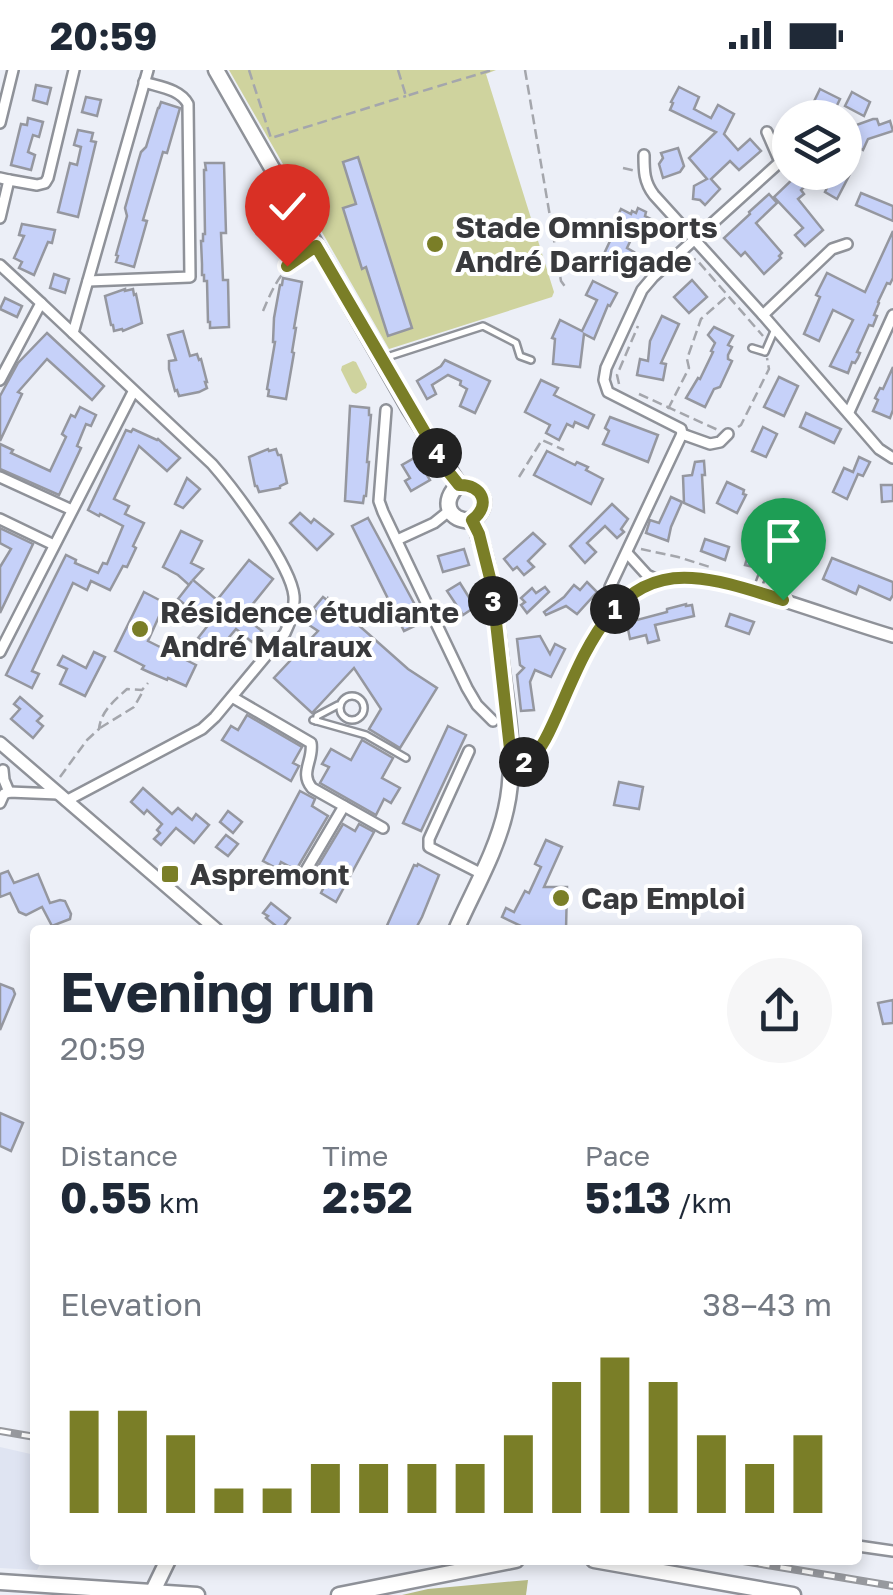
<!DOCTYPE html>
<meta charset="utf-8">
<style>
:root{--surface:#fff;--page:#f6f6f7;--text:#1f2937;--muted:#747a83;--accent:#7a7e27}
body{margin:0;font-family:"Golos Text",sans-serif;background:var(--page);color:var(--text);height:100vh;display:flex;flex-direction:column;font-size:38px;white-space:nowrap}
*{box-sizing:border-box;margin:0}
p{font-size:32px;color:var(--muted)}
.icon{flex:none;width:55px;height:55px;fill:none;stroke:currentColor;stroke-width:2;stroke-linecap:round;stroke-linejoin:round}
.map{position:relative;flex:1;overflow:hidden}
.sheet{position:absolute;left:30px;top:855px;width:832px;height:640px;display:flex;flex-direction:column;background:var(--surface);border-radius:10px;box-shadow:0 5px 15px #0003}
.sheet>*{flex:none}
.buttons{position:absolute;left:772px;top:30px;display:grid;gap:20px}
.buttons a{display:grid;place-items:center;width:90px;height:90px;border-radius:50%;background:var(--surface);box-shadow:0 5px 15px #0003;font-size:50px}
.pin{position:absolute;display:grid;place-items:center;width:85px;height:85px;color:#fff;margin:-102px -42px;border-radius:50% 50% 50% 0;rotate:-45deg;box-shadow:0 0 10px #0007}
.pin .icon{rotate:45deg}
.km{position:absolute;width:50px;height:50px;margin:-25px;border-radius:50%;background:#222;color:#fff;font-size:28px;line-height:50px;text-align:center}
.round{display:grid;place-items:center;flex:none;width:105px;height:105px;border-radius:52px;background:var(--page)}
.summary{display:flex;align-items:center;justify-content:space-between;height:170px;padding:0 30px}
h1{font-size:55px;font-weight:700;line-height:75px}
.stats{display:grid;grid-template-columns:repeat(3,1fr);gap:15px;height:170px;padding:10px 30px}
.stats div{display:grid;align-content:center}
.stats b{font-size:42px;font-weight:700}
.stats small{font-size:28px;font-weight:400}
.stats p{font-size:28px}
.chart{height:280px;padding:20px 30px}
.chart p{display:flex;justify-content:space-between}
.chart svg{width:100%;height:180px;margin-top:10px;stroke:var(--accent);stroke-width:6}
.status{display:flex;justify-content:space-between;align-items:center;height:70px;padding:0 50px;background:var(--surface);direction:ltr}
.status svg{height:28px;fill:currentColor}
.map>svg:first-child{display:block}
.built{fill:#dfe4f2}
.green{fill:#cfd39e}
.forest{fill:#b6ba85}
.building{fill:#c6d1f9;stroke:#95979f;stroke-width:2.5}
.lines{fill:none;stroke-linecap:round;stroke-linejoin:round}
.service-casing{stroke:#8f9299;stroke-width:10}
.minor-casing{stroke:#8f9299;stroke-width:14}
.tertiary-casing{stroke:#8f9299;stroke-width:16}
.secondary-casing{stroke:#8f9299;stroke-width:19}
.path{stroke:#a4a6ac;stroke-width:2.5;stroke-dasharray:10 5;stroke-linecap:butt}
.service{stroke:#fff;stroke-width:5}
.minor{stroke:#fff;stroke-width:9}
.tertiary{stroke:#fff;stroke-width:11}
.secondary{stroke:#fff;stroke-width:14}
.rail-casing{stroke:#97999e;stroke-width:8}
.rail{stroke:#fff;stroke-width:4;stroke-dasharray:11;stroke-linecap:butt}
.route-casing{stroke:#fff;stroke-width:20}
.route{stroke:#7a7e27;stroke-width:12}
.poi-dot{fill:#7a7e27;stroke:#fff;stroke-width:4}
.labels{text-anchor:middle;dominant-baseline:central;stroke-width:8;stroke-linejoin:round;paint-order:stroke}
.poi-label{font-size:30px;font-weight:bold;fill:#393a3d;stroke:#fff;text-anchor:start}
</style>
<div class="status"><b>20:59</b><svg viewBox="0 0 49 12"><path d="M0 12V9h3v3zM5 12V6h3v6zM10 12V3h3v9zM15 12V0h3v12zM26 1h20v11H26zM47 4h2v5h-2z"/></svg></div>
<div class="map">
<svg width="893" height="1525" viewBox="0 0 893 1525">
<rect width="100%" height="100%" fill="#eceff7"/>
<!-- built -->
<path class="built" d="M 0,1377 L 35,1385 L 35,1490 L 42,1490 L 37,1500 L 0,1498 Z"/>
<!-- green -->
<g class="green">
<path d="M 229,0 L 496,0 L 486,4 L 554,222 L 552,227 L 389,279 Z"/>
<path d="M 353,291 L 356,292 L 367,314 L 366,318 L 356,324 L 352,322 L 341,300 L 342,296 Z"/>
</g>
<!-- forest -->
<path class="forest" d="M 528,1510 L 526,1525 L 402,1525 L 428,1519 Z"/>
<!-- building -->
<g class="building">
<path d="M 36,15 L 51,18 L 47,34 L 33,30 Z"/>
<path d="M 679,17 L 699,27 L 694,39 L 711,48 L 718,35 L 734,44 L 724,64 L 738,80 L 750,69 L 761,81 L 739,100 L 730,91 L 711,109 L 720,119 L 705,135 L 700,130 L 693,129 L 694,116 L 707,109 L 689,88 L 716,62 L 670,40 L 673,33 L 671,32 Z"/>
<path d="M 820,19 L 840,29 L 831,48 L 806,48 Z"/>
<path d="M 852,22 L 870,32 L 864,46 L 845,36 Z"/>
<path d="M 86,27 L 101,30 L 97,46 L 82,42 Z"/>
<path d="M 161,32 L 180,38 L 167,83 L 163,82 L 143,150 L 147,151 L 134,197 L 116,192 L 118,186 L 116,185 L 127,146 L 125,138 L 138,92 L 141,82 L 146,77 L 158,38 L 159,38 Z"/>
<path d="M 28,48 L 43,52 L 39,67 L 33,65 L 28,82 L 35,85 L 31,100 L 11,95 L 21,54 L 27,55 Z"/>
<path d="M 873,49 L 877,49 L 879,55 L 890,51 L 893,61 L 868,69 L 863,80 L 854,75 L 848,58 Z"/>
<path d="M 78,60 L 93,63 L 91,71 L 96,72 L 78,147 L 58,142 L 70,93 L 77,95 L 81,77 L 74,75 Z"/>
<path d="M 678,78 L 684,96 L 680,102 L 663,108 L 659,94 L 663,88 L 661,83 Z"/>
<path d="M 358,87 L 412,258 L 388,266 L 366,197 L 362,199 L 343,138 L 356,134 L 343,92 Z"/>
<path d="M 205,93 L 224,93 L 226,163 L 221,163 L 223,210 L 228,210 L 229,257 L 210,258 L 210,252 L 208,252 L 207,211 L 204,211 L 204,205 L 202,205 L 202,194 L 201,171 L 203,171 L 203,164 L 205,164 L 204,100 L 206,100 Z"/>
<path d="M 800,102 L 809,112 L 801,120 L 804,124 L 798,129 L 823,160 L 805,176 L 795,165 L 803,158 L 774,127 Z"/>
<path d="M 835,102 L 851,102 L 837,129 L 825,122 Z"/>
<path d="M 861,123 L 893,136 L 893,151 L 856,135 Z"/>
<path d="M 769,124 L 777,133 L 756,153 L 782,183 L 779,186 L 781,188 L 764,204 L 745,182 L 741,186 L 724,168 L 750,144 L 749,142 Z"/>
<path d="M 638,138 L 646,142 L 645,146 L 651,149 L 644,163 L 636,159 L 627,178 L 634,182 L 626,197 L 603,186 L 617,156 L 614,154 L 621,139 L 631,144 L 632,141 L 636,143 Z"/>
<path d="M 22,154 L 55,160 L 52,173 L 48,172 L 34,205 L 19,198 L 22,192 L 14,188 L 24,166 L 19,165 Z"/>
<path d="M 893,161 L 893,208 L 890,214 L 887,213 L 878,232 L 879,233 L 874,245 L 877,246 L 873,256 L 869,255 L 857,282 L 860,283 L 858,288 L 855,293 L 852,292 L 848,303 L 830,296 L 853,250 L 833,240 L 819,271 L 804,264 L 820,227 L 816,225 L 827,203 L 865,222 Z"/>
<path d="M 54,204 L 69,209 L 65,223 L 50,218 Z"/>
<path d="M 283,208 L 302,212 L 294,258 L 296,258 L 292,282 L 294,283 L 286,329 L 268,326 L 269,320 L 267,319 L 275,272 L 273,272 L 274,248 L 280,215 L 282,215 Z"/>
<path d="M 692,210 L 707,227 L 689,243 L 674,227 Z"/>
<path d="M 593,211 L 617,223 L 610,236 L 608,235 L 594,269 L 584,264 L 580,297 L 553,294 L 555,269 L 552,268 L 560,250 L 582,261 L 597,230 L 586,225 Z"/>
<path d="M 125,219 L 125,221 L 133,219 L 134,225 L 136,224 L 142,253 L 123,261 L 122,259 L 114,261 L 113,255 L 111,255 L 105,226 Z"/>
<path d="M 5,228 L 22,236 L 17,247 L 0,239 Z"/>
<path d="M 662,246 L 679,254 L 661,293 L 666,294 L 663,310 L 637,305 L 640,289 L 648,291 L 650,271 Z"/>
<path d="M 714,257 L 733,266 L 728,275 L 732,277 L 728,285 L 728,289 L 732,291 L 720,317 L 714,319 L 705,337 L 686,328 L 698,308 L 700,309 L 713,282 L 711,281 L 715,273 L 708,265 Z"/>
<path d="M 183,261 L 190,286 L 197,284 L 199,290 L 201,289 L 207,312 L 205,312 L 207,318 L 199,322 L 179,326 L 177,320 L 175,321 L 169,299 L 169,291 L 176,290 L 168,265 Z"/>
<path d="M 47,263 L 104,316 L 92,330 L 47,289 L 18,322 L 22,324 L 0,371 L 0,326 L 18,293 Z"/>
<path d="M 445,290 L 490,311 L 475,343 L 460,336 L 467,319 L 460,315 L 461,311 L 448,305 L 432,315 L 436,324 L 427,329 L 417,311 L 441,296 Z"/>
<path d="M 893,297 L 893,340 L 890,348 L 873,341 L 878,330 L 875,328 L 880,318 L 883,319 Z"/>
<path d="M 779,307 L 798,316 L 784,346 L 764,337 Z"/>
<path d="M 541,310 L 558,318 L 554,325 L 594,345 L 588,358 L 575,352 L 573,357 L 567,354 L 559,370 L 546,363 L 550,355 L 525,342 Z"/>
<path d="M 350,336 L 369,338 L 369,345 L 371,345 L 367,392 L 369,392 L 366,426 L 364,426 L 363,433 L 345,431 Z"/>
<path d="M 80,337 L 96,345 L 91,356 L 86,354 L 77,376 L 81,378 L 59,425 L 0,399 L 0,374 L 13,380 L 11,383 L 50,401 L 66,367 L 62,364 L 71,345 L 75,347 Z"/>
<path d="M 806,343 L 841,359 L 834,373 L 800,357 Z"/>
<path d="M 610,347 L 658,365 L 648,392 L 603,374 L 609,361 L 605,358 Z"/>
<path d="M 763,357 L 777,364 L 766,387 L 752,381 Z"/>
<path d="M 133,359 L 157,370 L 158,369 L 180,388 L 167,401 L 139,376 L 114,429 L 129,436 L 125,444 L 144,453 L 133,476 L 136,478 L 127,497 L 123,496 L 110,520 L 91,511 L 87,520 L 73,513 L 32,601 L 39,604 L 32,618 L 6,605 L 66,485 L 76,490 L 75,493 L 98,503 L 103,493 L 107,494 L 123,456 L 100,444 L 99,446 L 88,440 L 126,360 L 131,362 Z"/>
<path d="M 268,379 L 269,381 L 276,379 L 278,385 L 281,385 L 287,413 L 280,416 L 280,418 L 259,422 L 257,416 L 255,416 L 249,387 Z"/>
<path d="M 547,381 L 575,395 L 577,392 L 588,397 L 586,400 L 603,409 L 591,434 L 534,405 Z"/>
<path d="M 416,387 L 430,410 L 411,421 L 405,411 L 410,408 L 402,395 Z"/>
<path d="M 859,387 L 870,392 L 863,406 L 858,404 L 847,429 L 833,422 L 844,398 L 853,402 Z"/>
<path d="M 704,391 L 705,405 L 702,405 L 704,442 L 684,433 L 683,406 L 692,405 L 695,392 Z"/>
<path d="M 187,408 L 200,419 L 183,438 L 175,434 Z"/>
<path d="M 727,412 L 744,420 L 743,424 L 746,425 L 737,443 L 717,433 Z"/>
<path d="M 881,415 L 893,415 L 893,431 L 882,432 Z"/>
<path d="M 671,427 L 682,432 L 671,457 L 668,471 L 646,463 L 650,450 L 659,453 Z"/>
<path d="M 612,434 L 628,449 L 621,459 L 624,462 L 617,468 L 605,456 L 587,473 L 596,482 L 585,493 L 570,476 Z"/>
<path d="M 300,443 L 311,453 L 314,449 L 333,464 L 317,480 L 290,453 Z"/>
<path d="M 368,448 L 421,546 L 418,547 L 421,553 L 404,561 L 352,456 Z"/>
<path d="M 0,458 L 33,474 L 0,543 L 0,497 L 11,479 L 0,473 Z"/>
<path d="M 181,461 L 202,471 L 191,493 L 203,499 L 193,510 L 217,530 L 249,490 L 273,509 L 243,546 L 262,561 L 252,572 L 236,559 L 216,583 L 198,568 L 209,554 L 178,529 L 192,511 L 189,515 L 178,505 L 163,497 Z"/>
<path d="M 533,463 L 545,474 L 528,491 L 534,497 L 524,505 L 517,497 L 513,500 L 504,489 Z"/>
<path d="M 705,469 L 729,477 L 725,490 L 701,481 Z"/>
<path d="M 788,470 L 812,473 L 810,487 L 786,483 Z"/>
<path d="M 752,473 L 762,476 L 758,498 L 745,495 Z"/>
<path d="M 464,479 L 469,495 L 443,502 L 438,486 Z"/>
<path d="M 832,488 L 893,512 L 893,525 L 890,530 L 859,516 L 856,524 L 823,509 Z"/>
<path d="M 587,512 L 597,522 L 577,544 L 566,536 L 546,545 L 544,542 L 564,527 L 574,515 L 580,520 Z"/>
<path d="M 460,513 L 475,537 L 463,545 L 447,521 Z"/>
<path d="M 545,517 L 549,522 L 527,543 L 521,535 L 525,532 L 521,528 L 532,518 L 536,523 Z"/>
<path d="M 144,522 L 165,533 L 148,571 L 196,595 L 186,616 L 168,608 L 167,610 L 151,603 L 142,599 L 144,596 L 115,581 Z"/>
<path d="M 323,527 L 327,530 L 328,528 L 408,599 L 437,618 L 400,678 L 369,659 L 381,639 L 354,598 L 312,643 L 274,608 L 318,561 L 309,555 L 317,542 L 313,539 Z"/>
<path d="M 686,534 L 686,536 L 692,535 L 694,546 L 655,555 L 659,570 L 648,573 L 646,565 L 630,569 L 627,554 L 629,552 L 667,542 L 667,539 Z"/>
<path d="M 730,544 L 754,552 L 749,564 L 726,556 Z"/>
<path d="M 540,566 L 550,584 L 555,574 L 565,579 L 551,607 L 535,600 L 530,612 L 534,640 L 521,641 L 517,605 L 524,598 L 520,595 L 517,569 Z"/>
<path d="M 94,582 L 105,587 L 85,626 L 60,614 L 67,599 L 58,595 L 63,586 L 86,598 Z"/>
<path d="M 20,627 L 42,646 L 37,651 L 43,656 L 33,668 L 11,649 L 20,639 L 14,634 Z"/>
<path d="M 247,645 L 302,677 L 293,693 L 299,696 L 291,711 L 222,670 L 231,656 L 238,660 Z"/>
<path d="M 448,656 L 466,665 L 421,761 L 403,753 Z"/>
<path d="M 362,670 L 393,688 L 382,708 L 400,718 L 391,733 L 384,729 L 376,745 L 320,713 L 329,697 L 322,694 L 331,679 L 351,690 Z"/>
<path d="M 619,712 L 643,717 L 639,739 L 614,735 Z"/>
<path d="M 143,718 L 172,744 L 178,738 L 192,750 L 196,744 L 209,755 L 194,773 L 176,758 L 161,775 L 154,769 L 160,763 L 157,760 L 162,754 L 147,740 L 144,744 L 131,732 Z"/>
<path d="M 300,721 L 315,729 L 312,736 L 328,746 L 296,800 L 281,792 L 278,799 L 263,791 Z"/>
<path d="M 228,741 L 242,752 L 233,763 L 220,752 Z"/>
<path d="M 343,754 L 355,761 L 359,754 L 374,762 L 336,832 L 321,823 L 324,817 L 310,809 Z"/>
<path d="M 226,765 L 238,774 L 228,786 L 216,777 Z"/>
<path d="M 546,770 L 562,777 L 544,817 L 567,817 L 566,860 L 525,858 L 502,847 L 506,838 L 514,842 L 525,821 L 529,823 L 541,797 L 535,794 Z"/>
<path d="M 418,794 L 439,805 L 422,847 L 415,860 L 385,860 L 414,795 L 417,796 Z"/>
<path d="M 8,801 L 14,813 L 38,804 L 50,833 L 60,830 L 65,831 L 71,844 L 70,849 L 52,856 L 42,837 L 26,845 L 19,842 L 10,823 L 0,827 L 0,804 Z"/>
<path d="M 271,833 L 290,848 L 281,860 L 266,848 L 268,846 L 263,843 Z"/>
<path d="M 0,914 L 13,919 L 15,924 L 0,960 Z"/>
<path d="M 893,930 L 893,953 L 883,954 L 878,933 Z"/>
<path d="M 0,1043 L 23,1053 L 11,1081 L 0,1076 Z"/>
</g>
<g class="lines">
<!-- service casing -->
<g class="service-casing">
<g id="service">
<path d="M 752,278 L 765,282 L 775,259"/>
<path d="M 384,288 L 483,256 L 516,273 L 520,286 L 531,290"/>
<path d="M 757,519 L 774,474 L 784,465 L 790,449"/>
<circle cx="352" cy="638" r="12"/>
<path d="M 313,650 L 366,665 L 406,688"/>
<path d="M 316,651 L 317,646 L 338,635"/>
</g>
</g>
<!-- minor casing -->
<g class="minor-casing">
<g id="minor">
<path d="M 0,53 L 13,0"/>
<path d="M 644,85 C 644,101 644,112 654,125 L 763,245 L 879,379 L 893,388"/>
<path d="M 0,108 L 9,110 L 0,148"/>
<path d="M 9,110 L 37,115 L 45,113 L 48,108 L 74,0"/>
<path d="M 0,195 L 41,233 L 0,310"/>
<path d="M 88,211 L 190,207 L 188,34 C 180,19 160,17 144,12"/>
<path d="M 41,233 L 212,394 C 234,419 291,495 294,526 C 295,540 291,551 285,563 L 215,647 L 202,659 L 66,731"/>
<path d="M 763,245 L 832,179 L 847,174"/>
<path d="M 73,263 L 148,0"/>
<path d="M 386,340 L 379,431 L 383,442 L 467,618 L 477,635 L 493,651"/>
<path d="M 849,342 L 893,245"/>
<path d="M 682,364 L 710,374 L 720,372 L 728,364"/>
<path d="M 0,407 L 72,440"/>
<path d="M 0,449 L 54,475"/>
<path d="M 397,470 L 434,453 L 449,441"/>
<path d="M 627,483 L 647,505 L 660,511"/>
<path d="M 611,543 L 607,536 L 610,517 L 682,364 L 681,359 L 608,322 L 604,310 L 606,298 L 642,220 L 653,207 L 780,92 L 767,62"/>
<path d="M 0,582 L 133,322"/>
<path d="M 232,627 L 311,673 C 314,690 299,703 312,718 L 383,758"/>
<path d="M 469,681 L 429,769 L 429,777 L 482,804"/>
<path d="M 3,700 L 4,710 L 9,722"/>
<path d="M 0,733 L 4,724 L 9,722 L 58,724"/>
<path d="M 302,807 L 344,736"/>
<path d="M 858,1476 L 893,1481"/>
</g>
</g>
<!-- tertiary casing -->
<g class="tertiary-casing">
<g id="tertiary">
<path d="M 0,673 L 217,860"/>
<path d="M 512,697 C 545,686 549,663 562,634 C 575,605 586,571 608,546 C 623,528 647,511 672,508 C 703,505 733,515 762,524 C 806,537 849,553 893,566"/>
</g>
</g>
<!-- secondary casing -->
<g class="secondary-casing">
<g id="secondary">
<path d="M 216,0 L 409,338 L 459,415"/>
<path d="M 459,415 C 440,430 448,453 473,450"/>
<path d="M 459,415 C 482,414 492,435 473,450"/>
<path d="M 456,860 C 473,821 497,781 506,739 C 517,691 507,641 501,593 C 495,545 492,495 473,450"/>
<path d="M 594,1490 L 793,1525"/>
<path d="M 0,1512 L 197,1525"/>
<path d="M 151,1525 L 168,1490"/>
<path d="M 339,1525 L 516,1490"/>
</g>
</g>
<!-- path -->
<g class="path">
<path d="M 249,0 L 271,68 L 406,26"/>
<path d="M 398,0 L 406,26 L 492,0"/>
<path d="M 525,0 L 561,211 L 566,218"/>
<path d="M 623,98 L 636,101"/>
<path d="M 686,191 L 696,189 L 763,266"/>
<path d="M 263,241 C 274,215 281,200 305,183"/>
<path d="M 619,314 L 617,305 L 638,256"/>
<path d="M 639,324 L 718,360"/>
<path d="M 668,339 L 689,298 L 687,289 L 701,249 L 726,227"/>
<path d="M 738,357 L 741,355 L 769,299 L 767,288"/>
<path d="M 519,407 L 542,370 L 564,380"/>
<path d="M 641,479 L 678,487 L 710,497"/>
<path d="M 100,658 L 134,637 L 142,623"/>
<path d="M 60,707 L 87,670 L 99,659 C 101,641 114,631 127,619 L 142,620 L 148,613"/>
</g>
<!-- service -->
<use href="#service" class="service"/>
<!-- minor -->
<use href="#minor" class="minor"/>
<!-- tertiary -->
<use href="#tertiary" class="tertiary"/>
<!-- secondary -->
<use href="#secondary" class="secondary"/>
<!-- rail casing -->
<g class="rail-casing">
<g id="rail">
<path d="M 0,1361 L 35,1367"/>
<path d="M 737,1490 L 893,1516"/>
</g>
</g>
<!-- rail -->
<use href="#rail" class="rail"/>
</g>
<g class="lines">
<!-- route casing -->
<g class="route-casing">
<path id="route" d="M 287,196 L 316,176 L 447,400 L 459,415 C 482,414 492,435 472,450 L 479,464 L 492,516 L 512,697 C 540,687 544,673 556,647 C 583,587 611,502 692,508 C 723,510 753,521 783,530"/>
</g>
<!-- route -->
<use href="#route" class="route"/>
</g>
<!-- markers -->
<g class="poi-dot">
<circle cx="435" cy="174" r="10"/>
<circle cx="140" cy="559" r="10"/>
<rect x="160" y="794" width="20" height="20" rx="5"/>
<circle cx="561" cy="828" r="10"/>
</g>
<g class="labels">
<!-- poi labels -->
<g class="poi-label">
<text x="455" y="157">Stade Omnisports<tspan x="455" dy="34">André Darrigade</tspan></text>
<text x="160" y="542">Résidence étudiante<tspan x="160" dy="34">André Malraux</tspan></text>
<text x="190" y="804">Aspremont</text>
<text x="581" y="828">Cap Emploi</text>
</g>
</g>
</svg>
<div class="buttons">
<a><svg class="icon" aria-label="layers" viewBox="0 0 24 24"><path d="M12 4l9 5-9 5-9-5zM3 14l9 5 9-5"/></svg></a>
</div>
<div class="pin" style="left:783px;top:530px;background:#1e9e55"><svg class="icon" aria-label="arrive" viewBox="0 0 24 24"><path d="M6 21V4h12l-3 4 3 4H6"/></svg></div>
<div class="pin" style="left:287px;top:196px;background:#d93025"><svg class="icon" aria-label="check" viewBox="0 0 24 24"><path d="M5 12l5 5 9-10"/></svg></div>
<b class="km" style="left:615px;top:539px">1</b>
<b class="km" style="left:524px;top:692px">2</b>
<b class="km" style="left:493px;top:531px">3</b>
<b class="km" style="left:437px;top:383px">4</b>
<section class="sheet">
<div class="summary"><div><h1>Evening run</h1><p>20:59</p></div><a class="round"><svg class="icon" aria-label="share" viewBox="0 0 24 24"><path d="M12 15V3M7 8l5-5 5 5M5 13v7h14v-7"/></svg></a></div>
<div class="stats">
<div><p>Distance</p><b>0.55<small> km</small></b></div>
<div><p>Time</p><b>2:52</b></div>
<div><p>Pace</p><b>5:13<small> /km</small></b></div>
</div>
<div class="chart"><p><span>Elevation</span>38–43 m</p>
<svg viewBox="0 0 160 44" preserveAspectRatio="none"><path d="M5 44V19M15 44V19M25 44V25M35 44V38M45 44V38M55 44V32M65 44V32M75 44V32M85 44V32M95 44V25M105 44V12M115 44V6M125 44V12M135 44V25M145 44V32M155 44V25"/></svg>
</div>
</section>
</div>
